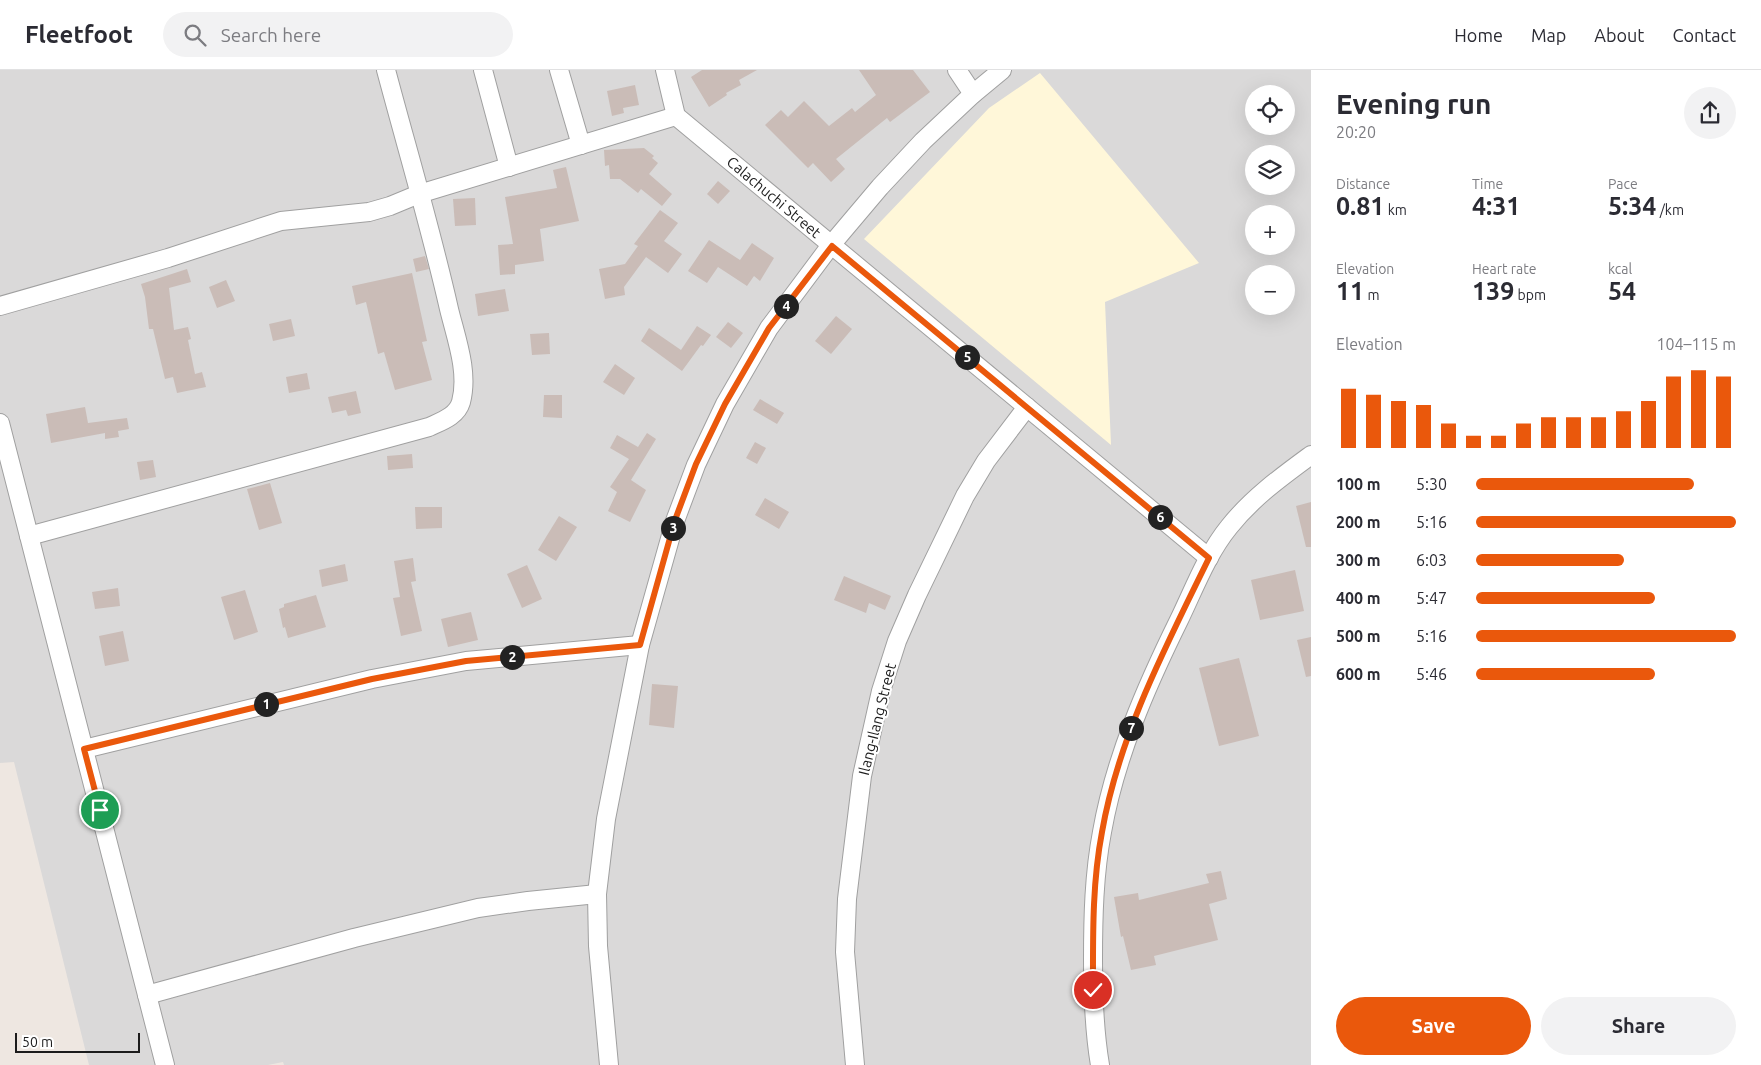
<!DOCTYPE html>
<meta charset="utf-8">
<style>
:root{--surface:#fff;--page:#f2f2f3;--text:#2b2b33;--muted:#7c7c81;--line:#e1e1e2;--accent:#ea580c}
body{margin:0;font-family:Ubuntu,sans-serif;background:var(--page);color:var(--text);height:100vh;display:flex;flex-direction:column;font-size:19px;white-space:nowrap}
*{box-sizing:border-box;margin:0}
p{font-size:16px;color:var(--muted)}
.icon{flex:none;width:28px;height:28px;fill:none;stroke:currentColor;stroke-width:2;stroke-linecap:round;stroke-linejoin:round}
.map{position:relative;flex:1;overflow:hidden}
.drawer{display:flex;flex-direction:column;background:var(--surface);width:450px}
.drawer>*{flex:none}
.buttons{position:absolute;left:1245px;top:15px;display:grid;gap:10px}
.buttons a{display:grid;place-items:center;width:50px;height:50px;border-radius:50%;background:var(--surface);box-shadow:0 5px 20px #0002;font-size:25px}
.scale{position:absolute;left:15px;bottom:12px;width:125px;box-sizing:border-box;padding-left:5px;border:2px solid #1c1c1c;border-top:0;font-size:14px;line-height:18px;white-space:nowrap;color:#1c1c1c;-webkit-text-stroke:4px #fff;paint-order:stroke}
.pin{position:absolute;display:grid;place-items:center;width:42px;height:42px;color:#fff;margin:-21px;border:2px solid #fff;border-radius:50%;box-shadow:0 1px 5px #0007}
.km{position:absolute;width:25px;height:25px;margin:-12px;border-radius:50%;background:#222;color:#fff;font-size:14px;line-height:25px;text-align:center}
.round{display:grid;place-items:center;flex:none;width:52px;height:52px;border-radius:26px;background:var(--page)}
.head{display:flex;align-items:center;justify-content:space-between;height:85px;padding:0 25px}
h1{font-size:28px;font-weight:600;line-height:38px}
.stats{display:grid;grid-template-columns:repeat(3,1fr);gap:8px;height:85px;padding:5px 25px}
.stats div{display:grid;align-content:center}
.stats b{font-size:25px;font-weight:600}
.stats small{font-size:14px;font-weight:400}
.stats p{font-size:14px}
.chart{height:140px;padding:10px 25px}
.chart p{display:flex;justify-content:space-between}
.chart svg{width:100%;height:90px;margin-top:5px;stroke:var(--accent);stroke-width:6}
.button{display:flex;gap:10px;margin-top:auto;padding:10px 25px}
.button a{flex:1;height:58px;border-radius:30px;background:var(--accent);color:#fff;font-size:20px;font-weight:600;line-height:58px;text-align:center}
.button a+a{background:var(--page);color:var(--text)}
ul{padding:0 25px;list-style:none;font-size:16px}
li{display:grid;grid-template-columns:80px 60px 1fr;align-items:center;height:38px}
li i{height:12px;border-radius:6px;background:var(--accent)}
header{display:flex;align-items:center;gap:30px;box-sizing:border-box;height:70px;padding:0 25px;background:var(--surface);border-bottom:1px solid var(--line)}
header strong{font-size:24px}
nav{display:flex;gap:28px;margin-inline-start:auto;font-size:18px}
.search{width:350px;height:45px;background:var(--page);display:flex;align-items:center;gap:12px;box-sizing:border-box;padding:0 18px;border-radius:28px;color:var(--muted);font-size:19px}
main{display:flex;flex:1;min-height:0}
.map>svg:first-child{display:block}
.residential{fill:#dad9d9;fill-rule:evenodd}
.education{fill:#fff7d9}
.building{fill:#cabcb7}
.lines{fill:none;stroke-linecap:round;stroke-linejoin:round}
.minor-casing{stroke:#a0a0a0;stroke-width:20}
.minor{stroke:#fff;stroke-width:18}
.route-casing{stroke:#fff;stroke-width:10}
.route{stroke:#ea580c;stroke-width:6}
.labels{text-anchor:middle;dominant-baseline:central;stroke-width:4;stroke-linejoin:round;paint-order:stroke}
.street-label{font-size:15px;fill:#1c1c1c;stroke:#fff}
</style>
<header>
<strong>Fleetfoot</strong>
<div class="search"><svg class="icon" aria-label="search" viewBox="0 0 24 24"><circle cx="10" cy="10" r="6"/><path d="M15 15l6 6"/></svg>Search here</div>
<nav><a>Home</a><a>Map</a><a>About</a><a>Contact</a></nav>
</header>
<main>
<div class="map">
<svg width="1311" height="995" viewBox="0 0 1311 995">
<rect width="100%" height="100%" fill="#eee7e1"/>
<!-- residential -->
<path class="residential" d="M 0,0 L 1311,0 L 1311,995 L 284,995 L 283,992 L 268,995 L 89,995 L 14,692 L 0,693 ZM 1254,24 L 1286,24 L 1286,56 L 1254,56 ZM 1254,84 L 1286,84 L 1286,116 L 1254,116 ZM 1254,144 L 1286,144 L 1286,176 L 1254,176 ZM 1254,204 L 1286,204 L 1286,236 L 1254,236 Z"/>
<!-- education -->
<path class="education" d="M 1040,3 L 1199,193 L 1105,232 L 1111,375 L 864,169 L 989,38 Z"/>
<!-- building -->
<g class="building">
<path d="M 702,0 L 757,0 L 739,10 L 741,15 L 726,23 L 727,25 L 709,37 L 691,7 Z"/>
<path d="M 859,0 L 913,0 L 930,22 L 890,52 L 887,48 L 836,89 L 845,99 L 831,112 L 813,93 L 808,98 L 765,55 L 781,40 L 788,47 L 804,31 L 829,56 L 852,38 L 855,42 L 876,25 Z"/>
<path d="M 635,15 L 639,35 L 623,38 L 624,43 L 612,46 L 607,21 Z"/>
<path d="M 644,78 L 654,86 L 652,88 L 658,93 L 649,104 L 672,124 L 662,136 L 641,119 L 638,123 L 620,109 L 610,109 L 609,95 L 605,96 L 604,80 Z"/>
<path d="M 566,97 L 579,151 L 540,159 L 544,191 L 515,195 L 515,204 L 500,205 L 498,175 L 513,174 L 505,127 L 557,118 L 553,100 Z"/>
<path d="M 718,111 L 730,121 L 718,134 L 707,124 Z"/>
<path d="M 475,128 L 476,155 L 455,156 L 453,129 Z"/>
<path d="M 660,140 L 678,153 L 664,171 L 682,184 L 668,203 L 646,187 L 624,217 L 625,225 L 605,229 L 599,199 L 625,194 L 638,176 L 634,174 Z"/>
<path d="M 709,170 L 740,190 L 752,173 L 774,188 L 760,211 L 754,206 L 747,216 L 718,197 L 707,213 L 688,201 Z"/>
<path d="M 425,186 L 429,199 L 416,202 L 413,189 Z"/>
<path d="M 187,199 L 191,212 L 169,218 L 174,260 L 188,257 L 191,269 L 188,270 L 195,304 L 202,302 L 206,317 L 177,323 L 173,307 L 165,309 L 153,259 L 149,259 L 145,227 L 141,214 Z"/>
<path d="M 412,203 L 427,271 L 422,272 L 432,310 L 395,320 L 384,282 L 378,284 L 366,232 L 356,235 L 352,216 Z"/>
<path d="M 226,210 L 235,231 L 217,238 L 209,217 Z"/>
<path d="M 505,219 L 509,241 L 478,246 L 475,224 Z"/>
<path d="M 836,246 L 852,259 L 831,284 L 815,271 Z"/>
<path d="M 291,249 L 295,266 L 273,271 L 269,254 Z"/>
<path d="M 728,252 L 743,263 L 731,278 L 716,267 Z"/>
<path d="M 697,256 L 711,265 L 703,276 L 701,275 L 682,301 L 641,271 L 649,258 L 681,280 Z"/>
<path d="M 549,263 L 550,284 L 532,285 L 530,264 Z"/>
<path d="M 615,294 L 635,308 L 624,325 L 603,312 Z"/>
<path d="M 307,303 L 310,319 L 289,323 L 286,307 Z"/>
<path d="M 356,321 L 361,343 L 348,346 L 346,340 L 332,343 L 328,327 Z"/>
<path d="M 544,325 L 562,325 L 562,348 L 543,347 Z"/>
<path d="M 760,329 L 784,343 L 777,354 L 753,340 Z"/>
<path d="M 85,337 L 88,353 L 127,348 L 129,359 L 118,361 L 119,367 L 105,369 L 105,363 L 51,373 L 46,344 Z"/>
<path d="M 647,363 L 656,369 L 631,410 L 646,420 L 630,452 L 608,441 L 617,422 L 610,417 L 629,389 L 610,378 L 617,365 L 638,377 Z"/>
<path d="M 755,372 L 766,378 L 757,394 L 746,388 Z"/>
<path d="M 412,384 L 413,398 L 388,400 L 387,386 Z"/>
<path d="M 153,390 L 156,407 L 140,410 L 137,392 Z"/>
<path d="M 270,413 L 282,453 L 259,460 L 247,419 Z"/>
<path d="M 765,428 L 789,442 L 779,459 L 755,445 Z"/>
<path d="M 1311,432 L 1311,477 L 1306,477 L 1296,436 Z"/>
<path d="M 415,437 L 442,437 L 442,458 L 416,459 Z"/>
<path d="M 559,446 L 577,457 L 556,491 L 538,480 Z"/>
<path d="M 413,488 L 416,511 L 411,512 L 422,561 L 401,566 L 393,528 L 400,527 L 394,491 Z"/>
<path d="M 345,494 L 348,511 L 322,517 L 319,500 Z"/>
<path d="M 527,495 L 542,529 L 522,538 L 507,504 Z"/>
<path d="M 1295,500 L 1304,541 L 1260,550 L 1251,510 Z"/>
<path d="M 844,506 L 891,526 L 885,540 L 869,533 L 866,543 L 834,530 Z"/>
<path d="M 118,518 L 120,536 L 95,539 L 92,522 Z"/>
<path d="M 245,520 L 258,562 L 234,570 L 221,527 Z"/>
<path d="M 316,525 L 326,557 L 288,568 L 285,557 L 283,558 L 279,539 L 284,537 L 284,534 Z"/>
<path d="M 471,542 L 478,570 L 448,577 L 441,549 Z"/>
<path d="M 123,561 L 129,591 L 105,596 L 99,566 Z"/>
<path d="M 1311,567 L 1311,606 L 1306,607 L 1297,570 Z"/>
<path d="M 1239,588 L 1259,666 L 1219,676 L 1199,598 Z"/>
<path d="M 652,614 L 678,616 L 674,658 L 649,655 Z"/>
<path d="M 1221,801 L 1227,829 L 1209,834 L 1218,870 L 1154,886 L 1156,895 L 1131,900 L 1123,866 L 1121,867 L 1114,827 L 1138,823 L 1139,830 L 1209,813 L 1206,804 Z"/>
</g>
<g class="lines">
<!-- minor casing -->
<g class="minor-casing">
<g id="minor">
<path d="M 483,0 L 509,97"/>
<path d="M 559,0 L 581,75"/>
<path d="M 665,0 L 676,46 L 1209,488"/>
<path d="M 957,0 L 973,24"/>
<path d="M 0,236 L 168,188 L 281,151 L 369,142 L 390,136 L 419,124 L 676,46"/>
<path d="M 0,353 L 165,995"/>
<path d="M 29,466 L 429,357 C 442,351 457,346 461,332 C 469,302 456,268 449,239 C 431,159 407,79 386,0"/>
<path d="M 84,679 L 372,609 L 466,591 L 640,575"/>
<path d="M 147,925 L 354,868 L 478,838 L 528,831 L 597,824"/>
<path d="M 609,995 L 598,876 L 597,824 L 606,749 L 640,575 L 675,451 L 696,395 L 725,334 L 769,258 L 831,175 L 880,117 L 923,71 L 973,24 L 1002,0"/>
<path d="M 855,995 L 845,882 L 847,829 L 862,706 L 881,621 L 897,571 L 917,525 L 965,426 L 986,391 L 1027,337"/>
<path d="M 1100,995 C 1094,960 1093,925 1093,890 C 1093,847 1094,804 1102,762 C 1115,688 1146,617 1179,550 C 1194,519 1207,484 1229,457 C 1252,428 1281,407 1311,385"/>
</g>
</g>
<!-- minor -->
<use href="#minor" class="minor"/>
</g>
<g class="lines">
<!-- route casing -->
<g class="route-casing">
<path id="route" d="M 100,740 L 84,679 L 372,609 L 466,591 L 640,575 L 675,450 L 696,394 L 725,334 L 769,258 L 832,176 L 1209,488 C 1166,576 1119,665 1102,762 C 1092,814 1093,867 1093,920"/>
</g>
<!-- route -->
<use href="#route" class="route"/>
</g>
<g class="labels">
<!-- street labels -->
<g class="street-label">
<text transform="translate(774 127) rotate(40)">Calachuchi Street</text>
<text transform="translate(877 649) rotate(-76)">Ilang-Ilang Street</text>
</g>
</g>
</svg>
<div class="buttons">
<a><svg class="icon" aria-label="locate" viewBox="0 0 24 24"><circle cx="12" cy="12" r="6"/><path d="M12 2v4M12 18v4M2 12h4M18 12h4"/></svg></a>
<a><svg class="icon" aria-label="layers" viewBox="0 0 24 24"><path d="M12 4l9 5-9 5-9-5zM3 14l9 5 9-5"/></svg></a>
<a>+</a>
<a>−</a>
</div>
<div class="scale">50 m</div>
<div class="pin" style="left:100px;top:740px;background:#1e9e55"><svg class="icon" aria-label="arrive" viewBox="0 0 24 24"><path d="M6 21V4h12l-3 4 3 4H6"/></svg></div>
<div class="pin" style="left:1093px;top:920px;background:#d93025"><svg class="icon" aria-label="check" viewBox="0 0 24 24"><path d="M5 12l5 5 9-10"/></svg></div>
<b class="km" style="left:266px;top:634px">1</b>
<b class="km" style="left:512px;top:587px">2</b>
<b class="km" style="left:673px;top:458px">3</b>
<b class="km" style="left:786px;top:236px">4</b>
<b class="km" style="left:967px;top:287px">5</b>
<b class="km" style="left:1160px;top:447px">6</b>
<b class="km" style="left:1131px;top:658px">7</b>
</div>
<section class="drawer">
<div class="head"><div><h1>Evening run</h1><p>20:20</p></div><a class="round"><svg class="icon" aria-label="share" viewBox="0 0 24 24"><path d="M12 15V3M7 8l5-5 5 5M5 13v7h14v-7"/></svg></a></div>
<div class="stats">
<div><p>Distance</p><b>0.81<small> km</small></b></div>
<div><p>Time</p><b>4:31</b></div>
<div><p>Pace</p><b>5:34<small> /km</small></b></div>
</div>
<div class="stats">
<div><p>Elevation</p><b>11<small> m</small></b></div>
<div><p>Heart rate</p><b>139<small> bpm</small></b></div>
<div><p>kcal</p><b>54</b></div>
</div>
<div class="chart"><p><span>Elevation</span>104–115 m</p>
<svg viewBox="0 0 160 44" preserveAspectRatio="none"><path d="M5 44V15M15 44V18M25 44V21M35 44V23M45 44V32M55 44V38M65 44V38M75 44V32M85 44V29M95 44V29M105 44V29M115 44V26M125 44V21M135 44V9M145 44V6M155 44V9"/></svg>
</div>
<ul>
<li><b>100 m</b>5:30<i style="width:84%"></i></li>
<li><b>200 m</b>5:16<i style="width:100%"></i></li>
<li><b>300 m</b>6:03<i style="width:57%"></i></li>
<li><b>400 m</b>5:47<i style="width:69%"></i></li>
<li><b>500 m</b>5:16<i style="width:100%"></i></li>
<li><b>600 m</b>5:46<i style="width:69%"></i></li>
</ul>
<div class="button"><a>Save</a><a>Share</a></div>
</section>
</main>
